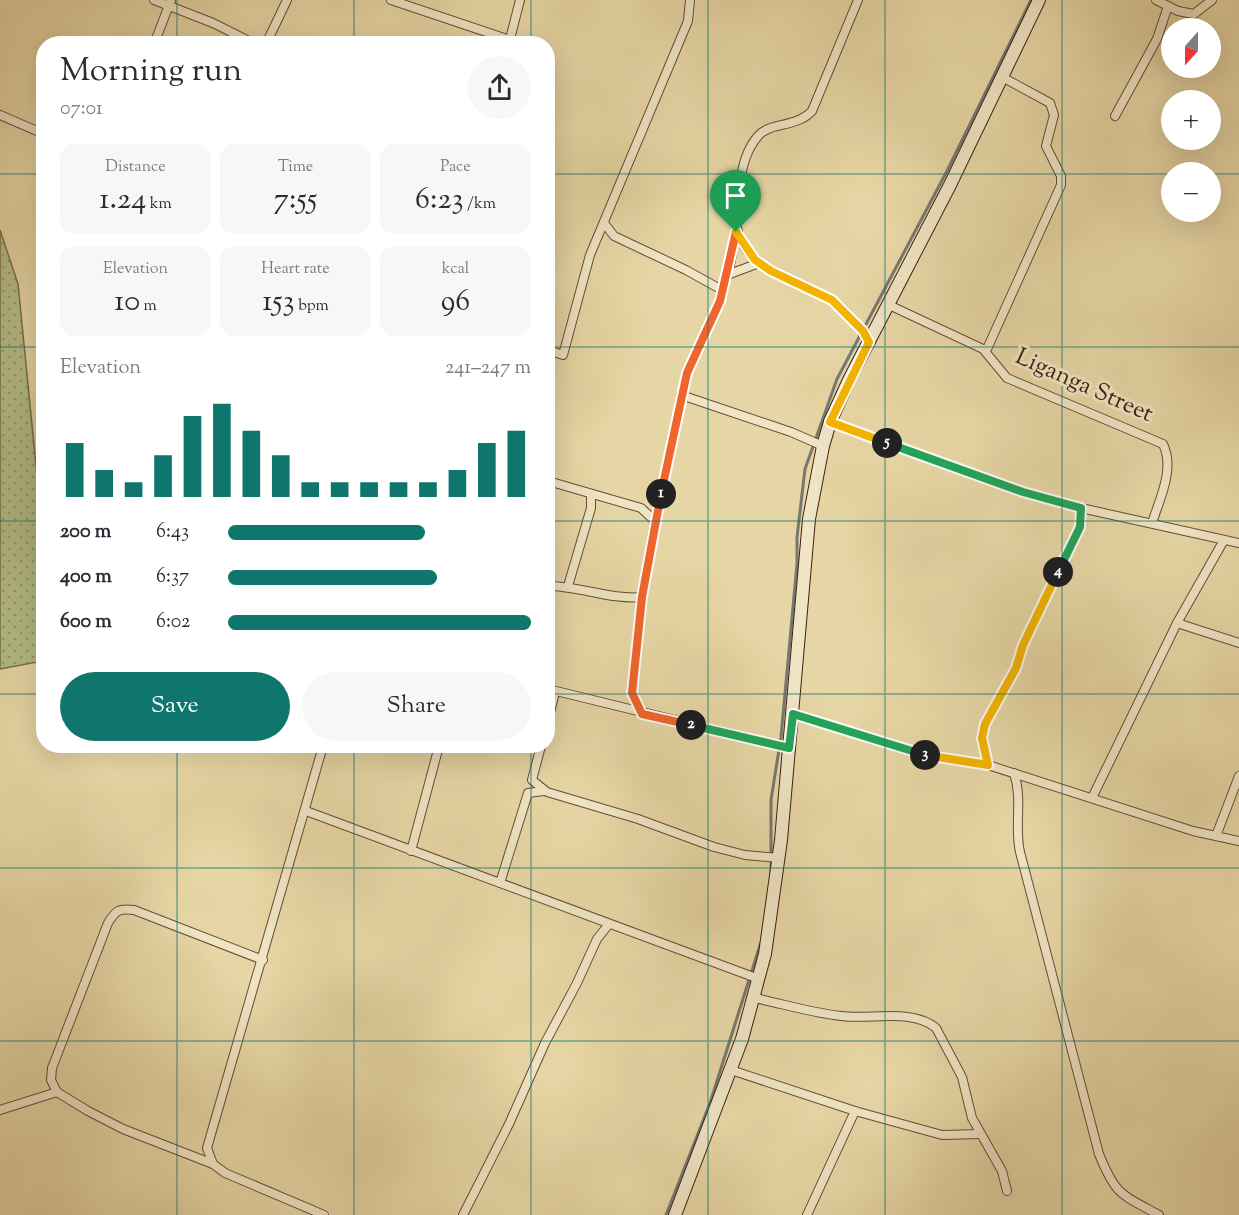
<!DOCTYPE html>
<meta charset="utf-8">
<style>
:root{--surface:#fff;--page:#f7f7f7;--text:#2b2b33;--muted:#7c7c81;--accent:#0f766e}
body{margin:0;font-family:"Sorts Mill Goudy",serif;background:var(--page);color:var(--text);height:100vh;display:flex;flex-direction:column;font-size:22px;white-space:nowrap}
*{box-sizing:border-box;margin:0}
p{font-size:20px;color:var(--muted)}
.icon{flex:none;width:33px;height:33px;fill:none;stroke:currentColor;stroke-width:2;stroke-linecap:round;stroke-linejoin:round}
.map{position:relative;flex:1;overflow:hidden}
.sheet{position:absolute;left:36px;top:36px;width:519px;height:717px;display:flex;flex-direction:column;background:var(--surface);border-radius:24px;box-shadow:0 6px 24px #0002}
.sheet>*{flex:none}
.needle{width:39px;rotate:201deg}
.buttons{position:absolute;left:1161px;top:18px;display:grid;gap:12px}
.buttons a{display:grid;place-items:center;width:60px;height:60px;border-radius:50%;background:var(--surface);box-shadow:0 6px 24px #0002;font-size:30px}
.pin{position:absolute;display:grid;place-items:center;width:51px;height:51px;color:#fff;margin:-62px -26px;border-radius:50% 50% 50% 0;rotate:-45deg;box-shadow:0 0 6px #0007}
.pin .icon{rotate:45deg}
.km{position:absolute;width:30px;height:30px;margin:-15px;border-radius:50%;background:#222;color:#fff;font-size:16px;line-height:30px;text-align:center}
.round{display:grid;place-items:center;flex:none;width:63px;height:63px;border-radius:32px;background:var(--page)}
.headline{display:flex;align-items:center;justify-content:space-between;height:102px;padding:0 24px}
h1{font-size:33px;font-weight:600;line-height:45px}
.metrics{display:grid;grid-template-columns:repeat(3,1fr);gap:9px;height:102px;padding:6px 24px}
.metrics div{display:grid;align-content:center;border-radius:15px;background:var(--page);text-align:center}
.metrics b{font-size:30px;font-weight:600}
.metrics small{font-size:16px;font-weight:400}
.metrics p{font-size:16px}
.chart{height:168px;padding:12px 24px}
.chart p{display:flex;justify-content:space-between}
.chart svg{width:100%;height:108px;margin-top:6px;stroke:var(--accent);stroke-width:6}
.action{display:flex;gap:12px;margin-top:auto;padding:12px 24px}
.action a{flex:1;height:69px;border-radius:36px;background:var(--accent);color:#fff;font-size:24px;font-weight:600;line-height:69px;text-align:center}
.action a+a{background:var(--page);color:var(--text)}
ul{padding:0 24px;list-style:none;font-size:20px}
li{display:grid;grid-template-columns:96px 72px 1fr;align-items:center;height:45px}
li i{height:15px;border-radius:8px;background:var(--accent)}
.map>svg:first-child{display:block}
.grass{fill:url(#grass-dots);stroke:#786e4a;stroke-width:1.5}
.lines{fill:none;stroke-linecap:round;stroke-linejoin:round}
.stream{stroke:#757970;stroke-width:3}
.minor-casing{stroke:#674b34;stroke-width:10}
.secondary-casing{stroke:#3c1d0e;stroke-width:14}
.minor{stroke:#efe4c4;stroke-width:8}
.secondary{stroke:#efe4c4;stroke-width:12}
.split-1-casing{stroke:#fff;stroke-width:12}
.split-2-casing{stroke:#fff;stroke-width:12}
.split-3-casing{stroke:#fff;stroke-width:12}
.split-4-casing{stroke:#fff;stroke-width:12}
.split-5-casing{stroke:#fff;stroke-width:12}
.split-6-casing{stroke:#fff;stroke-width:12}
.split-1{stroke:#f0652b;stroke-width:8}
.split-2{stroke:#f0652b;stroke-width:8}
.split-3{stroke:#22a559;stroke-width:8}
.split-4{stroke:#f5b400;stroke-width:8}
.split-5{stroke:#22a559;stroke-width:8}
.split-6{stroke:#f5b400;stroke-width:8}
.grid{fill:none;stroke:#0f766e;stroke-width:1.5;stroke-opacity:0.55}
.labels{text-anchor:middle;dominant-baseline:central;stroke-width:6;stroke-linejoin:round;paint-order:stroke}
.street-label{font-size:24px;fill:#3c1d0e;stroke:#efe4c4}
</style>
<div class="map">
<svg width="1239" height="1215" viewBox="0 0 1239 1215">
<defs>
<pattern id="grass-dots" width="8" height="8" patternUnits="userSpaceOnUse" patternTransform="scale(1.5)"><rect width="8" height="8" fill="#b4be87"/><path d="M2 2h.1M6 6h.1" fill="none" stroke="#949a6d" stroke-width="1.8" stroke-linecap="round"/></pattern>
</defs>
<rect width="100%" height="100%" fill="#e7d6a5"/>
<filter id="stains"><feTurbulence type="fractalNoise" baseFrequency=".00333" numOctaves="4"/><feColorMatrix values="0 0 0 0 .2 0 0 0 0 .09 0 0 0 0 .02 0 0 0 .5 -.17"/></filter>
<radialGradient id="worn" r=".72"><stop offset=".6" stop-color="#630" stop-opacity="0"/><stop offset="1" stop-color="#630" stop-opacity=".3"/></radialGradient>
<!-- grass -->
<path class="grass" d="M 0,230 L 18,284 L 43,536 L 43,661 L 0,669 Z"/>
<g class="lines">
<!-- stream -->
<g class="stream">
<path d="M 771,873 L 771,800 L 781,737 L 797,564 L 797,537 L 805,469 L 837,379 L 947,171 L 1031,0"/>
<path d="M 666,1215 L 710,1103 L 761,942"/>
</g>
<!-- minor casing -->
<g class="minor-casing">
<g id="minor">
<path d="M 154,0 L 213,23 L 255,44"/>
<path d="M 391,0 L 510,40"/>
<path d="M 858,0 L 812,111 C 796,128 771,122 759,135 C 745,150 742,170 738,190 C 727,250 755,264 804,287 C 813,291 825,295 833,301 C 846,311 861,328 869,342"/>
<path d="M 1156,0 L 1178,11 L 1194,14 L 1212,0"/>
<path d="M 509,43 L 520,0"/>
<path d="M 154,44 L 171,0"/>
<path d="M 266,44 L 287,0"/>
<path d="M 0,115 L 44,134"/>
<path d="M 1115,116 L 1157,39 L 1168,6"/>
<path d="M 604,223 L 614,236 L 686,270 L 722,290 L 722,295 L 687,373 L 655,521 L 642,597 L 632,693 L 642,714"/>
<path d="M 727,275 L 759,263"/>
<path d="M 722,290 L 730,265 L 736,232"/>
<path d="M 889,305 L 983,349 L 1007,378 L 1163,444 C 1175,469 1160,498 1152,523"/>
<path d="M 987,349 L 1061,185 L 1061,176 L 1046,146 L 1054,115 L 1050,103 L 1002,77"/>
<path d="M 548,350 L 563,355 L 590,255 L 688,21 L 690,0"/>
<path d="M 681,395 L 791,432 L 823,446"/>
<path d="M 830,422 L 1023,492 L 1081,508 L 1239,543"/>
<path d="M 548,481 L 641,508 L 655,521"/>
<path d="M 548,586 C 580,586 610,600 642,597"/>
<path d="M 568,586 L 591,508 L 591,495"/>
<path d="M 1177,623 L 1239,643"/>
<path d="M 548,689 L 789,748"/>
<path d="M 793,714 L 909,751 L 988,765 L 1193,831 L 1239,841"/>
<path d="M 548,721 L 555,692"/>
<path d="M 323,746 L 207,1148 L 213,1164 L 225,1173 L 324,1215"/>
<path d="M 541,746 L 532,780 L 547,792 L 638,819 L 714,847 L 745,855 L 779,858"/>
<path d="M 988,765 L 982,738 L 985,724 L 1016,668 L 1023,645 L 1080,527 L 1081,508"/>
<path d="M 1014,773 C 1023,800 1014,826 1020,852 L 1099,1154 C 1116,1196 1121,1194 1159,1215"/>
<path d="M 1092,798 L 1177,623 L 1224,540"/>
<path d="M 306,811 L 759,979"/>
<path d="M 1216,836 L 1239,776"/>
<path d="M 411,851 L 439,746"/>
<path d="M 500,883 L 528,793 L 544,791"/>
<path d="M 755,998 C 783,1004 813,1013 841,1016 C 870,1020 912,1008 936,1028 L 962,1077 L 972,1118 L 1002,1171 L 1007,1191"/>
<path d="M 731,1070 L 855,1111 L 942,1135 L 980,1134"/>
<path d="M 0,1110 L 57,1092"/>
<path d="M 213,1164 L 123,1129 L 88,1111 L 57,1092 L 51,1080 L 52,1068 L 108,923 C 116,910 119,908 134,910 L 263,960"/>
<path d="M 463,1215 L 509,1124 L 545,1043 L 577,983 L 597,939 L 609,924"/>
<path d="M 807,1215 L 855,1111"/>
</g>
</g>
<!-- secondary casing -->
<g class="secondary-casing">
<path id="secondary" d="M 675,1215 L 742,1039 L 765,954 L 781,840 L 809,519 L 823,446 L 830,422 L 849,380 L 950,185 L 1039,0"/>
</g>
<!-- minor -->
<use href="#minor" class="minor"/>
<!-- secondary -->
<use href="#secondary" class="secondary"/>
</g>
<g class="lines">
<!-- split-1 casing -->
<g class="split-1-casing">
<path id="split-1" d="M 661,494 L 687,373 L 720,301 L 736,232"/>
</g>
<!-- split-2 casing -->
<g class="split-2-casing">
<path id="split-2" d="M 661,494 L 642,597 L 632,693 L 642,714 L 691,725"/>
</g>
<!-- split-3 casing -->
<g class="split-3-casing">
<path id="split-3" d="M 691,725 L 789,748 L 793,714 L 925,755"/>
</g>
<!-- split-4 casing -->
<g class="split-4-casing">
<path id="split-4" d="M 925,755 L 988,765 L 982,738 L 985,724 L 1016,668 L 1023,645 L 1058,572"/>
</g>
<!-- split-5 casing -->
<g class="split-5-casing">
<path id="split-5" d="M 887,443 L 1023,492 L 1081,508 L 1080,527 L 1058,572"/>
</g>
<!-- split-6 casing -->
<g class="split-6-casing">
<path id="split-6" d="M 736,232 L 755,260 L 771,271 L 832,300 L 863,331 L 869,342 L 830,422 L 887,443"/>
</g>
<!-- split-1 -->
<use href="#split-1" class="split-1"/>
<!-- split-2 -->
<use href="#split-2" class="split-2"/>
<!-- split-3 -->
<use href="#split-3" class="split-3"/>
<!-- split-4 -->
<use href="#split-4" class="split-4"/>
<!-- split-5 -->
<use href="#split-5" class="split-5"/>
<!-- split-6 -->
<use href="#split-6" class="split-6"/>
</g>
<!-- grid -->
<path class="grid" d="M 177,0 L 177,44M 354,0 L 354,44M 531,0 L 531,44M 708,0 L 708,1215M 885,0 L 885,1215M 1062,0 L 1062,1215M 0,174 L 44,174M 548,174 L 1172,174M 1210,174 L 1239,174M 0,347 L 44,347M 548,347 L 1239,347M 0,521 L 44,521M 548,521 L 1239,521M 0,694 L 44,694M 548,694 L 1239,694M 177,746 L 177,1215M 354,746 L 354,1215M 531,746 L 531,1215M 0,868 L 1239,868M 0,1041 L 1239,1041"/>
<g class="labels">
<!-- street labels -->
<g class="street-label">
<text transform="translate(1084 386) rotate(24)">Liganga Street</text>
</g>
</g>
<rect width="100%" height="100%" filter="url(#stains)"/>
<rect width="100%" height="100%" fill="url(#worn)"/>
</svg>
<div class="buttons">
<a><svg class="needle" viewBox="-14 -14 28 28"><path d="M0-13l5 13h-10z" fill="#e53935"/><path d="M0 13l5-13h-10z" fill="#7c7c81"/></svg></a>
<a>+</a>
<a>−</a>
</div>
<div class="pin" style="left:736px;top:232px;background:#1e9e55"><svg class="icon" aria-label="arrive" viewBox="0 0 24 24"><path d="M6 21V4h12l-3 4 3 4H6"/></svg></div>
<b class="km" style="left:661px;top:494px">1</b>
<b class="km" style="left:691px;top:725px">2</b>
<b class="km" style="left:925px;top:755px">3</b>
<b class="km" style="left:1058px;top:572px">4</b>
<b class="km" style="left:887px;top:443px">5</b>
<section class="sheet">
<div class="headline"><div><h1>Morning run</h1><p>07:01</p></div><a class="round"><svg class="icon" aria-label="share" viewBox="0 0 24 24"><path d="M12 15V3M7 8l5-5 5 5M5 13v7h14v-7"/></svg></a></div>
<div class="metrics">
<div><p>Distance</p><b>1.24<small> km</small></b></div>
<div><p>Time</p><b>7:55</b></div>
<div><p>Pace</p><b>6:23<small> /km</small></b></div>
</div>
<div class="metrics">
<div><p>Elevation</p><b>10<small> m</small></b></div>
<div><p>Heart rate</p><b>153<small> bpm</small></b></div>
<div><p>kcal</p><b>96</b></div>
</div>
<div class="chart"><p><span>Elevation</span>241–247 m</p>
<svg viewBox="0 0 160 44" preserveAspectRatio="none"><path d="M5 44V22M15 44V33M25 44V38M35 44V27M45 44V11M55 44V6M65 44V17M75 44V27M85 44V38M95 44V38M105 44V38M115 44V38M125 44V38M135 44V33M145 44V22M155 44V17"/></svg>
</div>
<ul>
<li><b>200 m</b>6:43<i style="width:65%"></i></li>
<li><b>400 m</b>6:37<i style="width:69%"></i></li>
<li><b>600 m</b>6:02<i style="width:100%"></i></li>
</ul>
<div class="action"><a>Save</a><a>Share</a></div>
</section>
</div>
